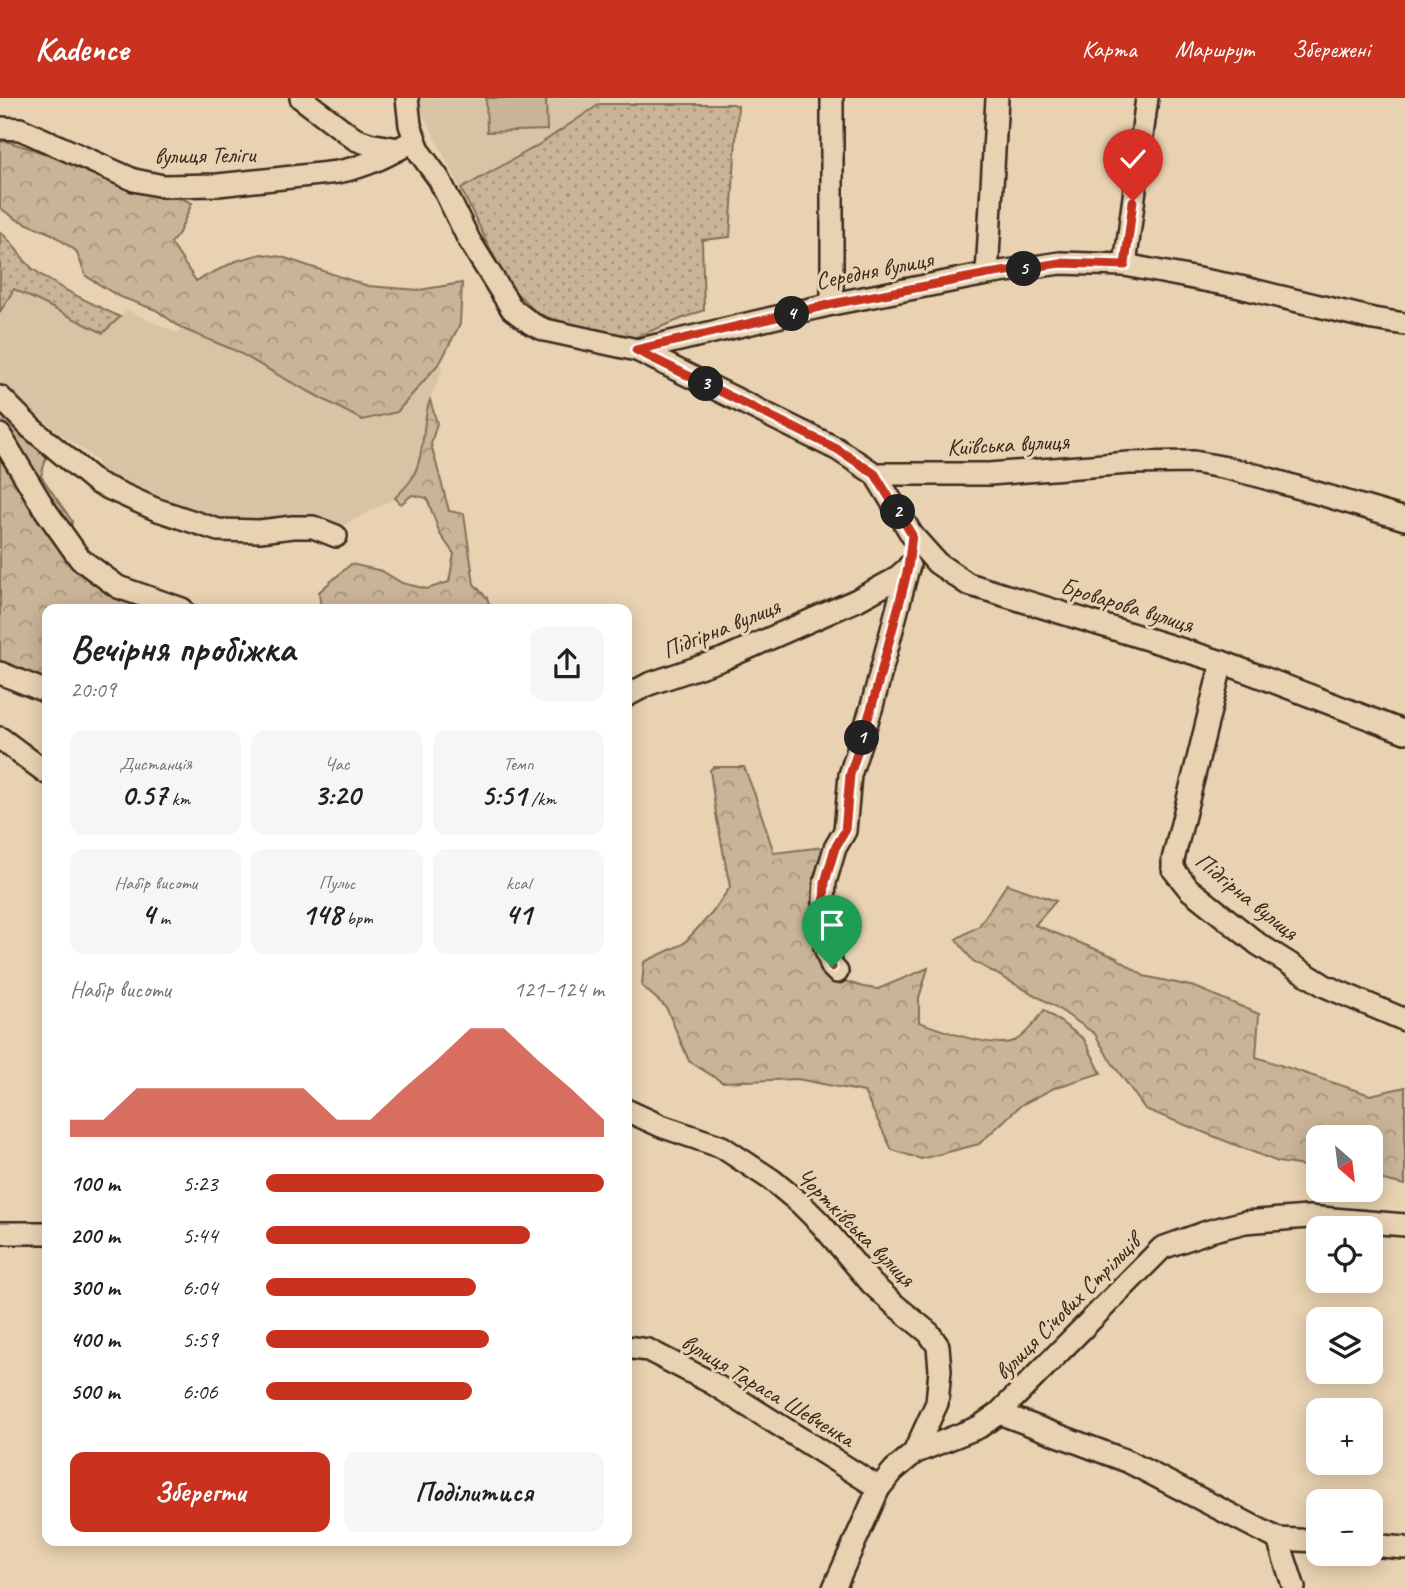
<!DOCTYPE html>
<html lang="uk">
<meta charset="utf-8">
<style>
:root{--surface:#fff;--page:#f6f6f6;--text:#202124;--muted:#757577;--accent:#c8321e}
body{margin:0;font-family:Caveat,sans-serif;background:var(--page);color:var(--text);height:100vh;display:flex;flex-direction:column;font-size:26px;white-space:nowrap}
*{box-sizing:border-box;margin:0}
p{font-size:23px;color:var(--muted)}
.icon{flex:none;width:38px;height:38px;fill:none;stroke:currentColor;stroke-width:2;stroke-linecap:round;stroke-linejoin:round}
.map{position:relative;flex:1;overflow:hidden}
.side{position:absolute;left:42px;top:506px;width:590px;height:942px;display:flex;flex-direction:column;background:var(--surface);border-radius:14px;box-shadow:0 4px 18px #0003}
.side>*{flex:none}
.needle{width:46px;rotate:152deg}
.tools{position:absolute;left:1306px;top:1027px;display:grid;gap:14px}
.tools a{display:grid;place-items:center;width:77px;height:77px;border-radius:14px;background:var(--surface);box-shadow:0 4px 18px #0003;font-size:35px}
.pin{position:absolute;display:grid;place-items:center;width:60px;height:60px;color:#fff;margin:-72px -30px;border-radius:50% 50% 50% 0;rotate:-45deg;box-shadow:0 0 7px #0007}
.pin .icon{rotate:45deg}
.km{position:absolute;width:35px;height:35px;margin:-18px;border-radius:50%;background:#222;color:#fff;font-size:19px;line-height:35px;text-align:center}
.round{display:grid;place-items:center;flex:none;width:74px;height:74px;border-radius:14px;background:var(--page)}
.overview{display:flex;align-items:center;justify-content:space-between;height:119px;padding:0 28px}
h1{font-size:38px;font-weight:700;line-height:52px}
.figures{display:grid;grid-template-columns:repeat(3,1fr);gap:10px;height:119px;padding:7px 28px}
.figures div{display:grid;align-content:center;border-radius:14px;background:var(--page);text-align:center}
.figures b{font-size:30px;font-weight:700}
.figures small{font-size:19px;font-weight:400}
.figures p{font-size:19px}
.chart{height:196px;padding:14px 28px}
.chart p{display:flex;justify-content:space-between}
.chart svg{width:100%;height:126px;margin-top:7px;fill:var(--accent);opacity:.7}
.cta{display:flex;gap:14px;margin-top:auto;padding:14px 28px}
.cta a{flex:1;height:80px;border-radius:14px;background:var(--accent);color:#fff;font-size:28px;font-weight:700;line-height:80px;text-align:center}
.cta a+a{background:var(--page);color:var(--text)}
ul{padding:0 28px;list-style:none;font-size:23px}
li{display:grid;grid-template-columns:112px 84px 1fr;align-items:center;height:52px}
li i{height:18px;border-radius:9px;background:var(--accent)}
header{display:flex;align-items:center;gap:42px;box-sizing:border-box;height:98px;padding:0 35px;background:var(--accent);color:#fff}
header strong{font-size:33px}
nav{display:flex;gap:38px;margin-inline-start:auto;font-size:24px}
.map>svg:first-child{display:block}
.built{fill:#d8c3a4}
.grass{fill:url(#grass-dots);stroke:#826f5a;stroke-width:2}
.forest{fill:url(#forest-crowns);stroke:#826f5a;stroke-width:2}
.green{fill:#c9b497;stroke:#826f5a;stroke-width:2}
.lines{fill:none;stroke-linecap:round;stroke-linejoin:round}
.minor-casing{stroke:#3b2a1e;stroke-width:26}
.minor{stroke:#e8d2b1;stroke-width:21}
.route-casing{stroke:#fff;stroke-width:14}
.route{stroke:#c8321e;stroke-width:9}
.labels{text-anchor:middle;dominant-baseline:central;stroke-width:6;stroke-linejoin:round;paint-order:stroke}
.street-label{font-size:24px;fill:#3b2a1e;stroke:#e8d2b1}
</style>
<header>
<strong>Kadence</strong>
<nav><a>Карта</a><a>Маршрут</a><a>Збережені</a></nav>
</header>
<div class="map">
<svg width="1405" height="1490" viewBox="0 0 1405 1490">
<defs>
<pattern id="grass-dots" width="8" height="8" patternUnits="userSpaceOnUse" patternTransform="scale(1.75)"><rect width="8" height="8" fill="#c9b497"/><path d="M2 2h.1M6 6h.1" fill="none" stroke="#a4937b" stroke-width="1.8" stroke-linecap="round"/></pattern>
<pattern id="forest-crowns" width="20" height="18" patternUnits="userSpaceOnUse" patternTransform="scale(1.75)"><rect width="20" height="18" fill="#c9b497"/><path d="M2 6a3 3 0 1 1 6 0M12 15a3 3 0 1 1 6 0" fill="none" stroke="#a4937b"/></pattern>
</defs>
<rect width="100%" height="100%" fill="#e8d2b1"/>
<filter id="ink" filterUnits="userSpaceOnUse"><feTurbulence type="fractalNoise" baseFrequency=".0143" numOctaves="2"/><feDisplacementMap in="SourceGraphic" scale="14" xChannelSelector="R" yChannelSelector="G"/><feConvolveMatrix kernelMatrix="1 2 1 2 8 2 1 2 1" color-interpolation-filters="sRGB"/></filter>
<g filter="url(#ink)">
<!-- built -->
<g class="built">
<path d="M 418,0 L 600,0 L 600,6 L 540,46 L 461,91 L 418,6 Z"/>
<path d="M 14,191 L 103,235 L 127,212 L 177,235 L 240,196 L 441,263 L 442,272 L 427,310 L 423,349 L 413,379 L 395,400 L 338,430 L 224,428 L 100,379 L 97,363 L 90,357 L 61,336 L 0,288 L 0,214 Z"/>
</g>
<!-- grass -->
<g class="grass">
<path d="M 600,6 L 733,6 L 738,8 L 730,139 L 702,142 L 704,212 L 628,242 L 564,226 L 537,215 L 508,187 L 461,91 L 540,46 Z"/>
<path d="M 0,134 C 14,144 20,160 33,171 C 59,191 91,205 120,219 L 103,235 L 14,191 L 0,214 Z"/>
</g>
<!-- forest -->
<g class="forest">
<path d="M 6,43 L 174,97 L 192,105 L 179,135 L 171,145 L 196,183 L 236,163 L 261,156 L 282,159 L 368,188 L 419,192 L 462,185 L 460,226 L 441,263 L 397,314 L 362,322 L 289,283 L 234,252 L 183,231 L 156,212 L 118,198 L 86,178 L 76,153 L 52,136 L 16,121 L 0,110 L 0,44 Z"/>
<path d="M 430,302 L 437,325 L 431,346 L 449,413 L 464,416 L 474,486 L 487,500 L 491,511 L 321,511 L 319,494 L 351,466 L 382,473 L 402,485 L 427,491 L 449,484 L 454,456 L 440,436 L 427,400 L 412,397 L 401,406 L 395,400 C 401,393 410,386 413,378 C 426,354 421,326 430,302 Z"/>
<path d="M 0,308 L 49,350 L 41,378 L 72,423 L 68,450 L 157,511 L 47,511 L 47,587 L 0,569 Z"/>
<path d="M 713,669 L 744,669 L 755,697 L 774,755 L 832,748 L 822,783 L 841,882 L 863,889 L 878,891 L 928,870 L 919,900 L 919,924 C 941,932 992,951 1014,943 C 1023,940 1039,920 1044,912 L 1084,941 L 1101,975 L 1054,990 L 1021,1007 L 979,1046 L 921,1061 L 892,1052 L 864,994 L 797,981 L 722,984 L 689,963 L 666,909 L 642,888 L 644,864 L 683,846 L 712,815 L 730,789 L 716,716 L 710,672 Z"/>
<path d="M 1007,786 L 1056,803 L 1035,827 L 1115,859 L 1144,878 L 1195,889 L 1259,916 L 1256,959 L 1370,997 L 1405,989 L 1405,1087 L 1370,1079 L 1370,1040 L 1318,1040 L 1318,1070 L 1278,1064 L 1145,1011 L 1108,959 L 1095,936 L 1053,907 L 973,863 L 956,841 L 979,828 Z"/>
</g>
<!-- green -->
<path class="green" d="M 486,0 L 546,0 L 547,32 L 487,34 Z"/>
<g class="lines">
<!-- minor casing -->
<g class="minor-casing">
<g id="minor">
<path d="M 301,0 L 355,41 L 369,46 L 399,51"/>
<path d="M 407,0 L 410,27 L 420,55 L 439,81 L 469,142 L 512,211 L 532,226 L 545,232 L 559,235 L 637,252 L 832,206 L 987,176 L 1060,165 L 1125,167 L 1240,189 L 1373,221 L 1405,226"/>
<path d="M 832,0 L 832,206"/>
<path d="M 0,30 L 20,31 L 134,82 L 163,88 L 218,87 L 338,74 C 368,68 389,57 414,42"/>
<path d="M 1125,167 L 1147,0"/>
<path d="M 987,176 L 997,0"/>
<path d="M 637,252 L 837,351 L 875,376 L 989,376 L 1129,365 L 1194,364 L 1227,370 L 1259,378 L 1405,421"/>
<path d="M 0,299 L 31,330 L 97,385 L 155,411 L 218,432 L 260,433 L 293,429 L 313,429 L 336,438"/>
<path d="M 0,337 L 44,410 L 80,461 L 118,489 L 182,511"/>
<path d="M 875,376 L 912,437 L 937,465 L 968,486 L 1222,564 L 1405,634"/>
<path d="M 1222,564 L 1173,762 L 1173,771 L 1189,791 L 1258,846 L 1325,888 L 1405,922"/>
<path d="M 0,575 L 47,594"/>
<path d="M 626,598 L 649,586 L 723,561 L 857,502 L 894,482 L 908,470 L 909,468"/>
<path d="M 0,640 L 47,675"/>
<path d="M 837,874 L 832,869 L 825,849 L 826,822 L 824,803 L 825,784 L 835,750 L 845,733 L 850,677 L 872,608 L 908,470"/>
<path d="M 626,1012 L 661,1028 L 722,1049 L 772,1082 L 801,1106 L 821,1126 L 872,1186 L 896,1208 L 929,1235 L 938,1248 L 940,1272 L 937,1305 L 914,1355"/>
<path d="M 0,1135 L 47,1135"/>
<path d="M 626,1249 L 648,1252 L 712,1285 L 879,1390"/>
<path d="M 999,1315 L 1127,1363 L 1278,1441 L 1318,1443"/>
<path d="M 1278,1441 L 1294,1490"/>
<path d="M 1370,1447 L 1405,1450"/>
<path d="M 834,1490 L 879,1390 L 894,1372 L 914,1355 L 979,1329 L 999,1315 L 1162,1150 L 1210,1133 L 1245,1124 L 1308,1119 L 1405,1127"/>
</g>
</g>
<!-- minor -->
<use href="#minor" class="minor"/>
</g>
</g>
<g class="lines" filter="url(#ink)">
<!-- route casing -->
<g class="route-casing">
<path id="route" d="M 832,869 L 825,849 L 825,835 L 826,822 L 824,803 L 825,784 L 835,750 L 845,733 L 850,677 L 872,608 L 901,499 L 908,470 L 912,437 L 875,376 L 837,351 L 636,252 L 832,206 L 988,176 L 1060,165 L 1125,167 L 1133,103"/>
</g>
<!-- route -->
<use href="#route" class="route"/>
</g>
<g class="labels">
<!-- street labels -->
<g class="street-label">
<text transform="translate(205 57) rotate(-1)">вулиця Теліги</text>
<text transform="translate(874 172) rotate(-11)">Середня вулиця</text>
<text transform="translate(1008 346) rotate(-3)">Київська вулиця</text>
<text transform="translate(1127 507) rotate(17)">Броварова вулиця</text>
<text transform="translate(721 530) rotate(-22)">Підгірна вулиця</text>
<text transform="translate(1247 798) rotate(39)">Підгірна вулиця</text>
<text transform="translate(856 1129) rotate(45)">Чортківська вулиця</text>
<text transform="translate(1067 1209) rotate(-45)">вулиця Січових Стрільців</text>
<text transform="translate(768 1292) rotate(31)">вулиця Тараса Шевченка</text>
</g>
</g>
</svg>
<div class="tools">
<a><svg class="needle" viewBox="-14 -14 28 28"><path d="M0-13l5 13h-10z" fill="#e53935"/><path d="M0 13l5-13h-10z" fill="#757577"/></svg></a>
<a><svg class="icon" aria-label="locate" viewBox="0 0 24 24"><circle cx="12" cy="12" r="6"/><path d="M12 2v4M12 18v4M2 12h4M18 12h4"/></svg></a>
<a><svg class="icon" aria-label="layers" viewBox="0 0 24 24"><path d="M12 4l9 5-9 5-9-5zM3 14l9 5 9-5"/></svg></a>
<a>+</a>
<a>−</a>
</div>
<div class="pin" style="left:832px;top:869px;background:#1e9e55"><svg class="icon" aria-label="arrive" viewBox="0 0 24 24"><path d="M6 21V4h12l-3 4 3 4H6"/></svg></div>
<div class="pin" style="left:1133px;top:103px;background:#d93025"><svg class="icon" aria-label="check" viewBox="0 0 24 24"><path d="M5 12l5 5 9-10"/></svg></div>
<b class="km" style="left:862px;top:640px">1</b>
<b class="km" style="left:898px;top:414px">2</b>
<b class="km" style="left:706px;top:286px">3</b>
<b class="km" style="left:792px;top:216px">4</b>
<b class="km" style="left:1024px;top:171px">5</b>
<section class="side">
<div class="overview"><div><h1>Вечірня пробіжка</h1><p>20:09</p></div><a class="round"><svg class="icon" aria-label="share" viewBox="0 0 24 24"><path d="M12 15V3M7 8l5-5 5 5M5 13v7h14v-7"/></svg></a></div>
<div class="figures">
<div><p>Дистанція</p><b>0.57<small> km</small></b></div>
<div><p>Час</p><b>3:20</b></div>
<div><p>Темп</p><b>5:51<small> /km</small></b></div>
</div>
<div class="figures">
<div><p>Набір висоти</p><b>4<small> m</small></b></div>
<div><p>Пульс</p><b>148<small> bpm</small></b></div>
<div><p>kcal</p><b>41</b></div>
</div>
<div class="chart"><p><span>Набір висоти</span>121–124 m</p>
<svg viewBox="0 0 160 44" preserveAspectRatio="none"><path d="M0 44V38L10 38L20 27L30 27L40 27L50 27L60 27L70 27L80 38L90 38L100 27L110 17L120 6L130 6L140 17L150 27L160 38V44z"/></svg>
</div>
<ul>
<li><b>100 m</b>5:23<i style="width:100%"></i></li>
<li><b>200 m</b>5:44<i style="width:78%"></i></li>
<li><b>300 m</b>6:04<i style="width:62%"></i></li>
<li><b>400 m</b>5:59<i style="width:66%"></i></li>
<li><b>500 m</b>6:06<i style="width:61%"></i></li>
</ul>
<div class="cta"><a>Зберегти</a><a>Поділитися</a></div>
</section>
</div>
